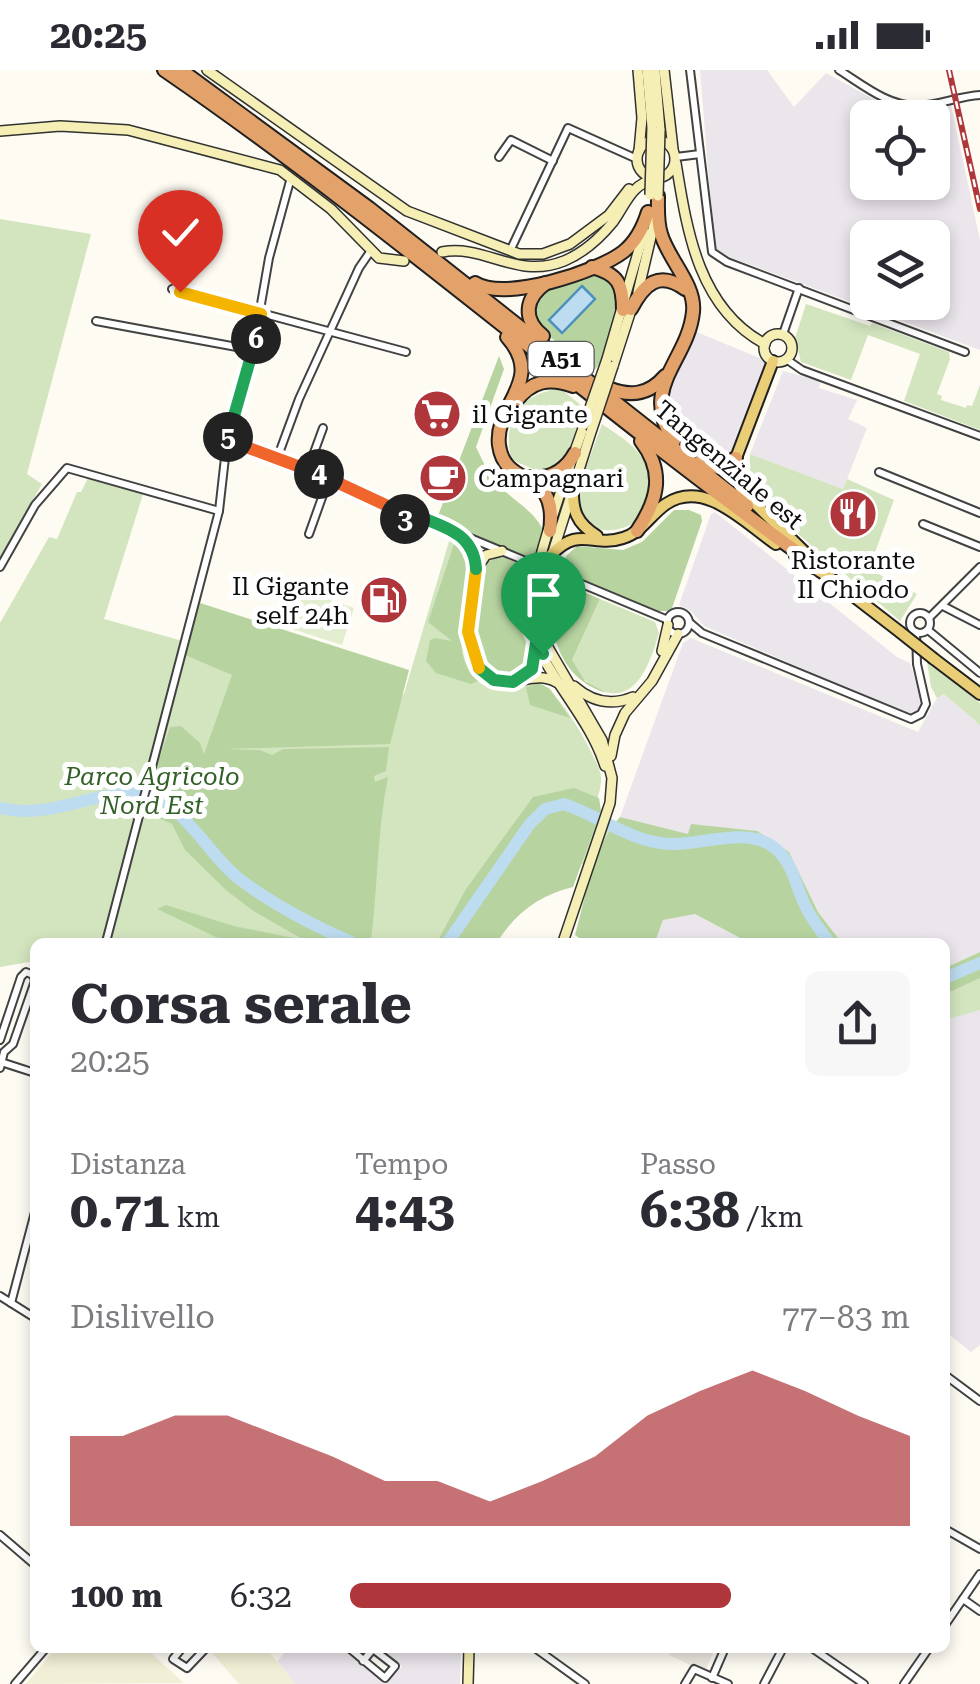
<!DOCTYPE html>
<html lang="it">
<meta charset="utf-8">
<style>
:root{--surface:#fff;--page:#f7f7f7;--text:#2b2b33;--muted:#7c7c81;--accent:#af373c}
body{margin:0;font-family:"Roboto Serif",serif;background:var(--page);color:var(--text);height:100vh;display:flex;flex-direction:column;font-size:38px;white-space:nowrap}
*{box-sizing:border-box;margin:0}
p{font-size:32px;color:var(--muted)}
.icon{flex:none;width:55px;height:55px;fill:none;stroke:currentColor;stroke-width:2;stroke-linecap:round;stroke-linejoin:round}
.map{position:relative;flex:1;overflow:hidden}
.panel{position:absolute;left:30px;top:868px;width:920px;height:715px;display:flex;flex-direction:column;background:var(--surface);border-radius:15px;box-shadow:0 5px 15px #0003}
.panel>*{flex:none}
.tools{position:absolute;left:850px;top:30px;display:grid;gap:20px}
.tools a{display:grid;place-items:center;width:100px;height:100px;border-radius:15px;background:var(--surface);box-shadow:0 5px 15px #0003;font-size:50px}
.pin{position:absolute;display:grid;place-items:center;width:85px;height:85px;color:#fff;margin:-102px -42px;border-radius:50% 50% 50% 0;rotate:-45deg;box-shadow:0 0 10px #0007}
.pin .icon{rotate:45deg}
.km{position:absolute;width:50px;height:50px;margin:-25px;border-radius:50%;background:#222;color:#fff;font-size:28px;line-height:50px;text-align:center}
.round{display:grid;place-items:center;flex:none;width:105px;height:105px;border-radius:15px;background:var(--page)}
.headline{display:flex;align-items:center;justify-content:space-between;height:170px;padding:0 40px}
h1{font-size:55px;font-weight:700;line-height:75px}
.figures{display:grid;grid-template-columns:repeat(3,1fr);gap:15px;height:170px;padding:10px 40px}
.figures div{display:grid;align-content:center}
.figures b{font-size:50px;font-weight:700}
.figures small{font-size:28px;font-weight:400}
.figures p{font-size:28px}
.chart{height:280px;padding:20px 40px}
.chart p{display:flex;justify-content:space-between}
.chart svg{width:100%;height:180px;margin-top:10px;fill:var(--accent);opacity:.7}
ul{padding:0 40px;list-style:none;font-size:32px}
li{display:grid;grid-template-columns:160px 120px 1fr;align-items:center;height:75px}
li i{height:25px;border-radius:12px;background:var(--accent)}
.status{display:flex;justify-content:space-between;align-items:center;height:70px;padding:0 50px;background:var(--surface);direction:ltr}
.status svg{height:28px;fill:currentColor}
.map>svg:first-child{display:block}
.industrial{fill:#ebe5ec;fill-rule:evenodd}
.farmland{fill:#f1efd5}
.green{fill:#d3e5bf}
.forest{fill:#b7d4a0}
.pitch{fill:#e3edd0}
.plaza{fill:#eeeae1}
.water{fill:#bddcef;stroke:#4c90be;stroke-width:2.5}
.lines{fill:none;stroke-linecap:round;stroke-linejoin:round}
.river{stroke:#bddcef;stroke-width:12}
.street-casing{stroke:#424242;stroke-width:10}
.secondary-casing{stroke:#313131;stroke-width:12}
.primary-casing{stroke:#202020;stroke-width:14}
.highway-casing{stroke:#202020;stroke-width:16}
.street{stroke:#fff;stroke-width:6}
.secondary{stroke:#f6efb5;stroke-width:9}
.primary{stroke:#e9cd77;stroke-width:10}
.highway{stroke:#e3a26a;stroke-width:12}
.rail-casing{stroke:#af373c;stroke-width:6}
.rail{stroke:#fff;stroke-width:2.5;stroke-dasharray:8;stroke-linecap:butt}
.secondary-bridge-casing{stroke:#313131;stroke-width:12;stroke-linecap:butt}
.primary-bridge-casing{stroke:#202020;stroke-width:14;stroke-linecap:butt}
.secondary-bridge{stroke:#f6efb5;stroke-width:9}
.primary-bridge{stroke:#e9cd77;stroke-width:10}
.split-1-casing{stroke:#fff;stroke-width:20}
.split-2-casing{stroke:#fff;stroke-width:20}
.split-3-casing{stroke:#fff;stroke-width:20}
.split-4-casing{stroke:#fff;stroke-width:20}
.split-5-casing{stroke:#fff;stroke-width:20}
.split-6-casing{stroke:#fff;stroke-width:20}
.split-7-casing{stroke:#fff;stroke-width:20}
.split-1{stroke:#22a559;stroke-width:12}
.split-2{stroke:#f5b400;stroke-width:12}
.split-3{stroke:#22a559;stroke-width:12}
.split-4{stroke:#f0652b;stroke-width:12}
.split-5{stroke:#f0652b;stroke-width:12}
.split-6{stroke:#22a559;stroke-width:12}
.split-7{stroke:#f5b400;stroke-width:12}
.labels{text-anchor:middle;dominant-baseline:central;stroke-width:10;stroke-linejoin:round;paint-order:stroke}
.shield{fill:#fff;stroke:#575757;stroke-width:2.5}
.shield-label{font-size:22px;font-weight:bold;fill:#0f0f0f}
.poi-label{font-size:25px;fill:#0f0f0f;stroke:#fff;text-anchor:start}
.street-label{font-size:25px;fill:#0f0f0f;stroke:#fff}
.park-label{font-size:25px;font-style:italic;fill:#326026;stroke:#fff}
</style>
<div class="status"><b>20:25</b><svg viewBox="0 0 49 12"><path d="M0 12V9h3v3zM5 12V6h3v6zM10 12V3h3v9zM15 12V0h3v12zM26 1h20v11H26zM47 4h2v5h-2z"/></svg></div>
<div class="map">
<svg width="980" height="1614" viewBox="0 0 980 1614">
<rect width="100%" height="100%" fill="#fdfbf2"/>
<!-- industrial -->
<g class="industrial">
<path d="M 700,0 L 767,0 L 794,37 L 826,3 L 886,36 L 909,41 L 951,35 L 980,170 L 980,280 L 727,186 L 717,179 L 714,172 ZM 868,48 L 932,48 L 932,112 L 868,112 ZM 868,168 L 932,168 L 932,232 L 868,232 Z"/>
<path d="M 694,261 L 762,289 L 767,294 L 730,387 L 719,391 L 667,351 L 664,339 Z"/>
<path d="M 783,301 L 820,311 L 819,318 L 857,330 L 848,349 L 867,358 L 843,419 L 750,384 Z"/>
<path d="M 715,442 L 897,587 L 910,593 L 921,627 L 921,636 L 915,642 L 908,644 L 704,556 L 691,541 L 679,535 L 711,444 Z"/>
<path d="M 691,568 L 918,662 L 937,628 L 944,624 L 980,655 L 980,882 L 945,898 L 945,872 L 837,872 L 838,868 L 818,842 L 789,782 L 688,764 L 620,747 L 683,573 Z"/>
<path d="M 695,844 L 742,869 L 741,872 L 655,872 L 663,850 Z"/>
<path d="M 980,908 L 980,1275 L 971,1282 L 945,1261 L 945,924 Z"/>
<path d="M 289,1578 L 341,1578 L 385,1614 L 402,1597 L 379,1578 L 461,1578 L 460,1614 L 295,1614 L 277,1591 Z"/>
</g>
<!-- farmland -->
<g class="farmland">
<path d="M 56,1578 L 145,1578 L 184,1613 L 26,1614 Z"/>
<path d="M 220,1578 L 266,1578 L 295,1614 L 239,1614 L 213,1584 Z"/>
</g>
<!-- green -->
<g class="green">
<path d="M 0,149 L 91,164 L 27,404 L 42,414 L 0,487 Z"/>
<path d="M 806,234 L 870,256 L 872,253 L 949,282 L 950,289 L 937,324 L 942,326 L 941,330 L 966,338 L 967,335 L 972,336 L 980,315 L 980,360 L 904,331 L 920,284 L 868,265 L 851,310 L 801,292 L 795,268 Z"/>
<path d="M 561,319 L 582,336 L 570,382 L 552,400 L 538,401 L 512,390 C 500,353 522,321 561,319 Z"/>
<path d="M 602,354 C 616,364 636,375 644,391 C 666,434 631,475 586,455 L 575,427 Z"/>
<path d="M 750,384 L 843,419 L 847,409 L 894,430 L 869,499 L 917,524 L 900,551 L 791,458 C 771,422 748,435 750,384 Z"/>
<path d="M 89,406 L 144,421 L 104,549 L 190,573 L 197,551 L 404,624 L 450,468 C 461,475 467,483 470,495 C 465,534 443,611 500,621 C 514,623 524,613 537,613 C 556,614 598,688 601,706 C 602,718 596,732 593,743 L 609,756 L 675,774 L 617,810 L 579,793 L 561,781 L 501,864 L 499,872 L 35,872 L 35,891 L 0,897 L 0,553 L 49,467 L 57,469 L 77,422 L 81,422 Z"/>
<path d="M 600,529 L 655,552 L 659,563 C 651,590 636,638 598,619 C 584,611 578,605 572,590 Z"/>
<path d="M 927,592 L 980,633 L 980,655 L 944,624 L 937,628 L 931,617 Z"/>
<path d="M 980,885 L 980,940 L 945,950 L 945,904 Z"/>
</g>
<!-- forest -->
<g class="forest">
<path d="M 592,205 L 611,208 L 621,233 L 605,284 L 595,300 L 539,259 L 533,249 L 536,227 L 559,215 Z"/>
<path d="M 499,286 L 504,299 L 476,377 C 483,392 490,407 502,418 C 517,434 537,442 545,465 L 534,490 L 436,451 Z"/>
<path d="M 674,440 L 689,440 L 701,445 L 702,451 L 671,541 L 657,541 L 558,502 L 567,485 L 577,476 L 623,480 L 642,472 Z"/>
<path d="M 455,471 L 466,482 L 470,495 C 466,528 448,586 478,611 L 471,614 L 436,603 L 426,591 L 430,570 L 435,568 L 452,571 L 428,552 Z"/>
<path d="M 500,486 L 525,496 L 519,556 L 527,574 L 527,590 L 514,603 L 504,604 C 463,585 473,529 487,492 Z"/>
<path d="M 554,509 L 600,529 L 572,590 L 585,611 L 607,623 C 557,609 545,555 554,509 Z"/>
<path d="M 200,533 L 409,600 L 390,674 L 226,679 L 260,680 L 272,685 L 283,679 L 389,677 L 386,701 L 374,706 L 375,712 L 388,707 C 377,761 378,816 371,870 L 376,872 L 239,872 L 216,867 L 157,839 L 166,835 L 234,856 L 304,870 L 252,840 L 226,820 L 185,780 L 172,754 L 142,740 L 170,657 L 181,656 L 200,673 L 204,684 L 232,605 L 185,585 Z"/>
<path d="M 539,613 L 550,619 L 570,648 L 530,635 L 526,617 Z"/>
<path d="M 574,718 L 599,728 L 601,741 L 573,817 C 539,825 516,843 497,872 L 437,872 L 466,819 L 533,727 Z"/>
<path d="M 620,747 L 688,764 L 691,754 L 757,761 L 789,782 L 818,842 L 838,868 L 837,872 L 741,872 L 742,869 L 695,844 L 663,850 L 655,872 L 585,872 L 575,865 C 586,826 593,778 620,747 Z"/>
<path d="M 980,882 L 980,908 L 945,924 L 945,898 Z"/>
</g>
<!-- pitch -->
<path class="pitch" d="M 292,517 L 354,538 L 342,575 L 280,555 Z"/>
<!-- plaza -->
<path class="plaza" d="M 672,1578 L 715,1578 L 705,1602 L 669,1585 Z"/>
<!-- water -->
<path class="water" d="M 582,216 L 595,229 L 562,263 L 549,250 Z"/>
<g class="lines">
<!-- river -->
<g class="river">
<path d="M 0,738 C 54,752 107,712 150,727 C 190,741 206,782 238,808 C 272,834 312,855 351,872"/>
<path d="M 448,872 L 529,755 L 545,739 L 564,734 C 602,747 630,772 671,774 C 703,775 749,755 776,779 C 793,794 795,814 804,833 C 810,847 820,860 829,872"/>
<path d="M 945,908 L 980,893"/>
</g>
<!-- street casing -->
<g class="street-casing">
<g id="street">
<path d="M 690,0 L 712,182 L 727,192 L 965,282"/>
<path d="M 839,0 C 863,15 888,36 917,36 C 938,36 959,26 980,25"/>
<path d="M 499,87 L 511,70 L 553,91"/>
<path d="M 676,87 L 700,84"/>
<path d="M 510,181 L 568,58 L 637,89"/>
<path d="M 172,219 L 406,282"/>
<path d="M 96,251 L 253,280"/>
<path d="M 783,264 L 799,218"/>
<path d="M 786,289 L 802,300 L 980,366"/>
<path d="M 227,370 L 278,386 L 391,438"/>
<path d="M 278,386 L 299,329 L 359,198 L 370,182"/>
<path d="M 308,399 L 323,358"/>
<path d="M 879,402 L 980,443"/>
<circle cx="401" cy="440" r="10"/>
<path d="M 410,443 L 533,494"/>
<path d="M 923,454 L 980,477"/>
<path d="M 309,464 L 329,408"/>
<path d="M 0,497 L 35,435 L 67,398 L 219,441"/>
<path d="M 553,502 L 668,550"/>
<path d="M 943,536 L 980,555"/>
<circle cx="678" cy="553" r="11"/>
<circle cx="920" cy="553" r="10"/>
<path d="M 929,548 L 980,497"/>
<path d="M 689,552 L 702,563 L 911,649 L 921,644 L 926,634 L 917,594 L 916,562"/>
<path d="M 928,560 L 980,603"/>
<path d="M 106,872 L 219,441 L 227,370 L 253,280 L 269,188 L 290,111"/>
<path d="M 0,970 L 21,907 L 26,902 L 33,905 L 35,911 L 13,974 L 4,982 L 0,998"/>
<path d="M 1,992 L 35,1003"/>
<path d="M 0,1226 L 35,1248"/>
<path d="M 11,1233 L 35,1142"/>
<path d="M 945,1305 L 980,1331"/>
<path d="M 945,1459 L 980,1479"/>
<path d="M 0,1465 L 35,1495"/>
<path d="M 963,1529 L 980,1541"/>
<path d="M 945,1555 L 980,1504"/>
<path d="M 182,1578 L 173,1589 L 187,1598 L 206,1578"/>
<path d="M 349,1578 L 385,1608 L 395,1596 L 373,1579 L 363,1591"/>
<path d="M 535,1578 L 585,1614"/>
<path d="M 812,1578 L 864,1614"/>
<path d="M 712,1608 L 725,1578"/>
<path d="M 15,1614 L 46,1578"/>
<path d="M 685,1614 L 694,1599 L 728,1614"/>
<path d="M 764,1614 L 783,1578"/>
<path d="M 904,1614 L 929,1578"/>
</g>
</g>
<!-- secondary casing -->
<g class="secondary-casing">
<g id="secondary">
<path d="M 207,0 L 407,141 L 519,184 L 543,184 L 570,174 L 609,145 L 629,119"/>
<path d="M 638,0 L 642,48 L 639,81"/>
<path d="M 647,0 L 652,57"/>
<path d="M 655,0 L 660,60"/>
<path d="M 664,0 L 673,79"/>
<path d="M 0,61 L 60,56 L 128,60 L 280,100 L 331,139 L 379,188 L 404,191"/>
<circle cx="656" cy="89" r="19"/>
<path d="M 676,93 C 687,160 698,238 765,274"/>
<path d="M 442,182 C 486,174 516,210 564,191 C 583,183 600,168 613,152 C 626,134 631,114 655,109"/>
<path d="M 638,222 L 655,150"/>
<circle cx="778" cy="278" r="14"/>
<path d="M 607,289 L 644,162"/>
<path d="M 613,296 L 632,237"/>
<path d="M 584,355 C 569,401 517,528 534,569 C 553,614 590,649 605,696"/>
<path d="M 461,464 C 498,505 443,573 486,606 C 511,625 535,594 562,616"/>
<path d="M 477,498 L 486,485 L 502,481"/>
<path d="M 662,581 L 668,555"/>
<path d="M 524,606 L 534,594 L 537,576"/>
<path d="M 574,616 C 592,632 612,636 633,627"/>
<path d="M 611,686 L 615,665 L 625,643 L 652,611 L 678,564"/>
<path d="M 563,872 L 610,733 L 612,708 L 602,670 L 542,567 L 539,526 L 591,362"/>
<path d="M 468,1614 L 469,1578"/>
</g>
</g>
<!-- primary casing -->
<g class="primary-casing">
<g id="primary">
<path d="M 773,291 L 736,388 L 736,405 L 742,421 L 817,494"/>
<path d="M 573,416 C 572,440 576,453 597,466"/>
<path d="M 551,485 C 579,455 593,478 623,468 C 641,463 651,444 666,434 C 705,408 746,454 776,474"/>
<path d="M 795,486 L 832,509"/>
<path d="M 830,508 L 900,562"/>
<path d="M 934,589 L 980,624"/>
</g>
</g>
<!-- highway casing -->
<g class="highway-casing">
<g id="highway">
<path d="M 164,0 C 384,151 584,328 801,485"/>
<path d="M 181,0 L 369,138 L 747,436"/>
<path d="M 658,126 C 658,138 657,152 661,164 C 668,189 696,215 693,242 C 688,291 638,318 674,371"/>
<path d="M 592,197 C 618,204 623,214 623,240"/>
<path d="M 475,213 C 504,232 597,202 623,182 C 636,172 643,158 648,142"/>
<path d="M 631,239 C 644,214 659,200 685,219"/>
<path d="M 543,266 C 522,249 525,228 546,213"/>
<path d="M 507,267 C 546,311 494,334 499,375 C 505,421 559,396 550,461"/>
<path d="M 608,318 C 630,327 649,325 665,306"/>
<path d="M 516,331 C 532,311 549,307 573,316"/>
<path d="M 701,391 L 719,398 L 736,388"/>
<path d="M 529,407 C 550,410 565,401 575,383"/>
<path d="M 637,461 C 658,430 665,402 641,371"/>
</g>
</g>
<!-- street -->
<use href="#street" class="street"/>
<!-- secondary -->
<use href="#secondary" class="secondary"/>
<!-- primary -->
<use href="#primary" class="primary"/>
<!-- highway -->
<use href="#highway" class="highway"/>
<!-- rail casing -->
<g class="rail-casing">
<path id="rail" d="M 949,0 L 980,139"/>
</g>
<!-- rail -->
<use href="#rail" class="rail"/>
<!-- secondary-bridge casing -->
<g class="secondary-bridge-casing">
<g id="secondary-bridge">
<path d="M 650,125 L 652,57"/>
<path d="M 658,126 L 660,60"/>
<path d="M 584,355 L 607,289"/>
<path d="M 591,362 L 613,296"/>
</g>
</g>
<!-- primary-bridge casing -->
<g class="primary-bridge-casing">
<path id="primary-bridge" d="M 900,562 L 934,589"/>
</g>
<!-- secondary-bridge -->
<use href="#secondary-bridge" class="secondary-bridge"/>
<!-- primary-bridge -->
<use href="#primary-bridge" class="primary-bridge"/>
</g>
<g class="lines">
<!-- split-1 casing -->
<g class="split-1-casing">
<path id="split-1" d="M 479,598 L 494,610 L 513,612 L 532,599 L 536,573 L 543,584"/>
</g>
<!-- split-2 casing -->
<g class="split-2-casing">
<path id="split-2" d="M 476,499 L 468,562 L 479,598"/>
</g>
<!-- split-3 casing -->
<g class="split-3-casing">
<path id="split-3" d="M 405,449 L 410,443 C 440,456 474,461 476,499"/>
</g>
<!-- split-4 casing -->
<g class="split-4-casing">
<path id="split-4" d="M 319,404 L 392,438 L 395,448 L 405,449"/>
</g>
<!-- split-5 casing -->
<g class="split-5-casing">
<path id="split-5" d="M 228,367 L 227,370 L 319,404"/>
</g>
<!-- split-6 casing -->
<g class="split-6-casing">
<path id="split-6" d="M 228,367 L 256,269"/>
</g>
<!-- split-7 casing -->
<g class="split-7-casing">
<path id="split-7" d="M 180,222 L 261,244 L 256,269"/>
</g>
<!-- split-1 -->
<use href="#split-1" class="split-1"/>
<!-- split-2 -->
<use href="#split-2" class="split-2"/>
<!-- split-3 -->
<use href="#split-3" class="split-3"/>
<!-- split-4 -->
<use href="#split-4" class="split-4"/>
<!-- split-5 -->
<use href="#split-5" class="split-5"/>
<!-- split-6 -->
<use href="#split-6" class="split-6"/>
<!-- split-7 -->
<use href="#split-7" class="split-7"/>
</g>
<!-- icons -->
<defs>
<g id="supermarket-disc" transform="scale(2.5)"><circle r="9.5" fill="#af373c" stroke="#fff"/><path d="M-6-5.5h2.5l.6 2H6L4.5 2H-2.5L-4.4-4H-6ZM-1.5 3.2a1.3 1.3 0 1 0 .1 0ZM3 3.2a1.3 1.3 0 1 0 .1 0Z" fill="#fff"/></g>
<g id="cafe-disc" transform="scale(2.5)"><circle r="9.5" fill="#af373c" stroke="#fff"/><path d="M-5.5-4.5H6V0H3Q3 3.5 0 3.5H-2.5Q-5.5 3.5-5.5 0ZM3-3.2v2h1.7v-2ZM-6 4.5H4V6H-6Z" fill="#fff"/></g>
<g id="restaurant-disc" transform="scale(2.5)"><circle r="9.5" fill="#af373c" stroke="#fff"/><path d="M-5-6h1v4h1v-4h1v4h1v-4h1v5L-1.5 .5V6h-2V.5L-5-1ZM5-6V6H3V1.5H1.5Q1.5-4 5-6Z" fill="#fff"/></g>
<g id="fuel-disc" transform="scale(2.5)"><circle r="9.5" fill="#af373c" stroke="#fff"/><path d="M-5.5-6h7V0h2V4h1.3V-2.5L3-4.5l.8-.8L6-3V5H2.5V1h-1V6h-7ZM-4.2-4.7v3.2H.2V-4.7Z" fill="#fff"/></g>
</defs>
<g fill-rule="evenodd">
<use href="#supermarket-disc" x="437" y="344"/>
<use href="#cafe-disc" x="443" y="408"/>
<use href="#restaurant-disc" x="853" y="444"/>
<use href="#fuel-disc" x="384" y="530"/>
</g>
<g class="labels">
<!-- shield labels -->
<rect class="shield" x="528.5" y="272" width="65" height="34" rx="8"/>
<g class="shield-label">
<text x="561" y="289">A51</text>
</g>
<!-- poi labels -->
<g class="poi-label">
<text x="472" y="344">il Gigante</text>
<text x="478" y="408">Campagnari</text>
<text x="853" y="490" text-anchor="middle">Ristorante<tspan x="853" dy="29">Il Chiodo</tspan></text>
<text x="349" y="516" text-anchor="end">Il Gigante<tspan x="349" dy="29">self 24h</tspan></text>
</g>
<!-- street labels -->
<g class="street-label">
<text transform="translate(729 395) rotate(40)">Tangenziale est</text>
</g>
<!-- park labels -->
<g class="park-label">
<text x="152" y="706">Parco Agricolo<tspan x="152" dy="29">Nord Est</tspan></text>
</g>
</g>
</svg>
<div class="tools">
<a><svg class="icon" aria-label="locate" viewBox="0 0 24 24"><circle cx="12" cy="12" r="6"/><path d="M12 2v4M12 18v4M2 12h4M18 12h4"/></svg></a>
<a><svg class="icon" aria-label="layers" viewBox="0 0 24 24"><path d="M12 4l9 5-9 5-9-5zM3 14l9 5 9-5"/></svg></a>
</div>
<div class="pin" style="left:543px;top:584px;background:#1e9e55"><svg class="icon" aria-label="arrive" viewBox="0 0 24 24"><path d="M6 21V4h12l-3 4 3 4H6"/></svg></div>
<div class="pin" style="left:180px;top:222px;background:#d93025"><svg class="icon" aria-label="check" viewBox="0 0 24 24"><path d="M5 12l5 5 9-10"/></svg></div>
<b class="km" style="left:405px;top:449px">3</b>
<b class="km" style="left:319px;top:404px">4</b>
<b class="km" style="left:228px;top:367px">5</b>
<b class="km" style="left:256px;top:269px">6</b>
<section class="panel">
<div class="headline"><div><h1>Corsa serale</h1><p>20:25</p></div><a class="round"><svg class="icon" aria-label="share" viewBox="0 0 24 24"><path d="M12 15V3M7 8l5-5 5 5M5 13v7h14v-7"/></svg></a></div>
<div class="figures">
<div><p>Distanza</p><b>0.71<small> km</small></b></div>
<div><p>Tempo</p><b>4:43</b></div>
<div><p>Passo</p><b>6:38<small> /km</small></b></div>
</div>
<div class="chart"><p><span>Dislivello</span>77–83 m</p>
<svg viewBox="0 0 160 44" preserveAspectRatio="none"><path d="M0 44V22L10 22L20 17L30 17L40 22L50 27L60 33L70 33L80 38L90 33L100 27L110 17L120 11L130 6L140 11L150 17L160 22V44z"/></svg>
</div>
<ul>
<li><b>100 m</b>6:32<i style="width:68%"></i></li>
</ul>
</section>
</div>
